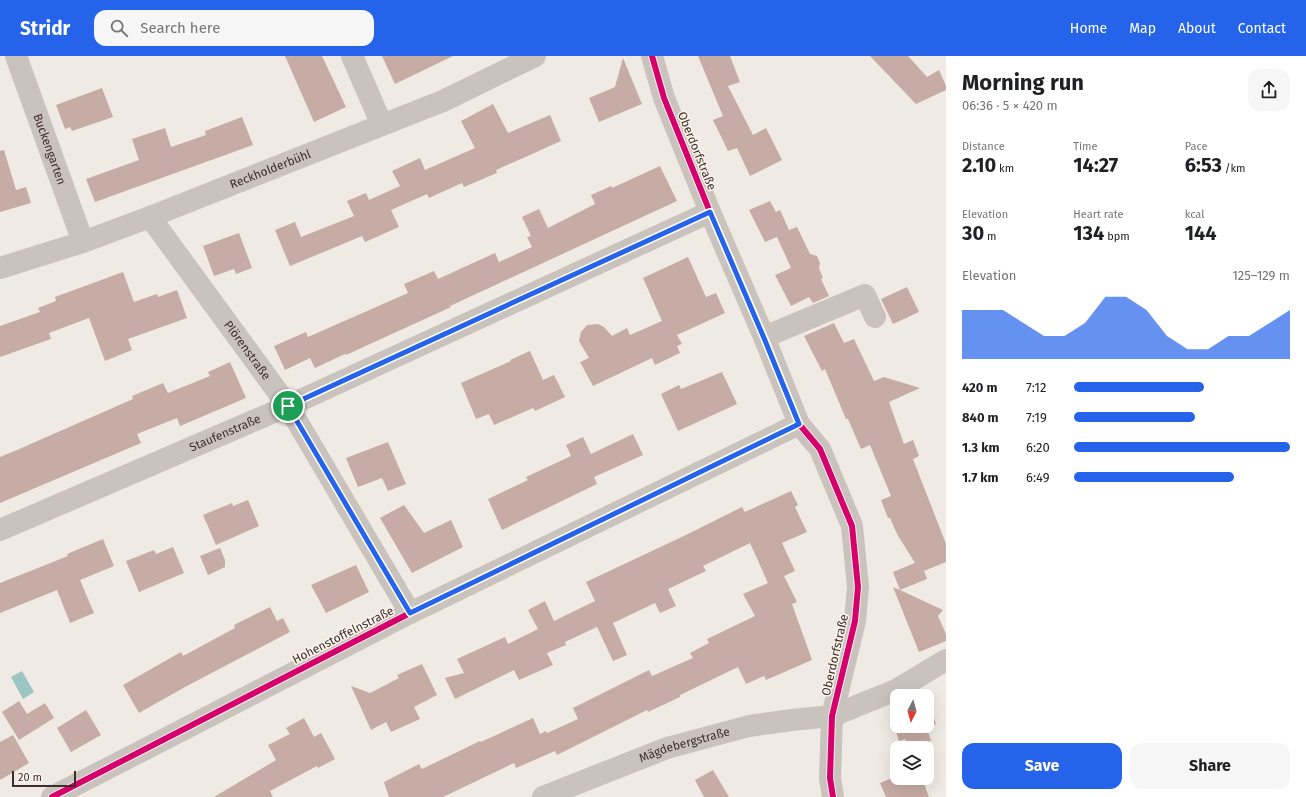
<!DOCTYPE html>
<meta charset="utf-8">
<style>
:root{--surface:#fff;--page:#f6f6f6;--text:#202124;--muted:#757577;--accent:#2563eb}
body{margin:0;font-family:"Fira Sans",sans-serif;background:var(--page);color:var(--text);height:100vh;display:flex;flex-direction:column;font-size:15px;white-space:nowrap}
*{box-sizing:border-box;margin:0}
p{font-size:13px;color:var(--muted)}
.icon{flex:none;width:22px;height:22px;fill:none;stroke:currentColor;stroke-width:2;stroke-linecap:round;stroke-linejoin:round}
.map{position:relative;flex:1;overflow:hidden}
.side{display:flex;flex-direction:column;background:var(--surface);width:360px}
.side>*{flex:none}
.needle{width:26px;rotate:186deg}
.fabs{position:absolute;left:890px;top:633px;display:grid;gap:8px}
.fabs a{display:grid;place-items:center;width:44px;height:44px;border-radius:8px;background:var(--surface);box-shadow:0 4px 16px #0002;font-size:20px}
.scale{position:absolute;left:12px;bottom:10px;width:64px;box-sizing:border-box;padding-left:4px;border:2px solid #3c2e29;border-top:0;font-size:11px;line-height:14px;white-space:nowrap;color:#3c2e29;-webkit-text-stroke:3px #fcf4ec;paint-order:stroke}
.pin{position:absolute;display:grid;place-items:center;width:34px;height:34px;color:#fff;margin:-17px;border:2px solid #fff;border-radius:50%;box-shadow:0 1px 4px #0007}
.round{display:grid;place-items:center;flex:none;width:42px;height:42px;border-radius:12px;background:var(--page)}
.head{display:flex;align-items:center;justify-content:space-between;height:68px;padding:0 16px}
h1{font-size:22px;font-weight:700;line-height:30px}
.metrics{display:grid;grid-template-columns:repeat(3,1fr);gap:6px;height:68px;padding:4px 16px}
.metrics div{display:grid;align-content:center}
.metrics b{font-size:20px;font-weight:700}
.metrics small{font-size:11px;font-weight:400}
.metrics p{font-size:11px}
.chart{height:112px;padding:8px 16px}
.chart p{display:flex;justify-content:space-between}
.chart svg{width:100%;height:72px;margin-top:4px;fill:var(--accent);opacity:.7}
.cta{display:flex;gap:8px;margin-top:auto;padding:8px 16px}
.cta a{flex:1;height:46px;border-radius:12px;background:var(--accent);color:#fff;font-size:16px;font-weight:700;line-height:46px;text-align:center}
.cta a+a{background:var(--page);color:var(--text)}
ul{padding:0 16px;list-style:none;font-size:13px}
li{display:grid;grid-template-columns:64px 48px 1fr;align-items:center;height:30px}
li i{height:10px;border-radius:5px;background:var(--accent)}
header{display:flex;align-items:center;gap:24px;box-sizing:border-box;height:56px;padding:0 20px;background:var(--accent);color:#fff}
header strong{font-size:19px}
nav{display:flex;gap:22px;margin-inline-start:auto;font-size:14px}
.search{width:280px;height:36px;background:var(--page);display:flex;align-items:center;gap:10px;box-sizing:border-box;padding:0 14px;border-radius:12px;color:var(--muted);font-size:15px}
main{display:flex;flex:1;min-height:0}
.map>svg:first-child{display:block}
.water{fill:#9dc5c4}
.building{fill:#c6aca4}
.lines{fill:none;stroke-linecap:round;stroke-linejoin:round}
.minor{stroke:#cac2bc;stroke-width:22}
.cycleway-casing{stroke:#fcf4ec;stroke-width:8}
.cycleway{stroke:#d6006c;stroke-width:6}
.route-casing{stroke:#fff;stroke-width:8}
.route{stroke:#2563eb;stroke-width:5}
.labels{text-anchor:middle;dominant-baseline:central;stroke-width:3;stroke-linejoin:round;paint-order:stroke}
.street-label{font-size:12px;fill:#3c2e29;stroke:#fcf4ec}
</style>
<header>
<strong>Stridr</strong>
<div class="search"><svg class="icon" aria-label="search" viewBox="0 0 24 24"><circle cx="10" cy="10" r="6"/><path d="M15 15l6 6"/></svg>Search here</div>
<nav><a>Home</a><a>Map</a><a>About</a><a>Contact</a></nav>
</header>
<main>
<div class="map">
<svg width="946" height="741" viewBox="0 0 946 741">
<rect width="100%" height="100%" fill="#f0eae4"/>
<!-- water -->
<path class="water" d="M 22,615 L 34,636 L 23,643 L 11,621 Z"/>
<!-- building -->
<g class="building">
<path d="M 285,0 L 322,0 L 346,51 L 314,66 Z"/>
<path d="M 382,0 L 453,0 L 395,28 Z"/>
<path d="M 698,0 L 730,0 L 740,26 L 728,30 L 753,79 L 766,72 L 782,104 L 750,120 L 737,92 L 728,95 L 713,64 L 723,60 Z"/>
<path d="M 870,0 L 908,0 L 927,21 L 939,14 L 946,30 L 946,34 L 916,48 Z"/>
<path d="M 623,2 L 642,48 L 599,66 L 589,42 L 615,31 Z"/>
<path d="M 102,32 L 113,61 L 72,75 L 70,71 L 65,73 L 56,49 Z"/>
<path d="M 493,48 L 508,77 L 550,59 L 561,85 L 496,114 L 497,117 L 464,131 L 462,127 L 429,142 L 427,138 L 391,154 L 399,171 L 365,186 L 362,180 L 290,210 L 275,174 L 295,166 L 301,181 L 354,160 L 347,145 L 366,137 L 369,144 L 400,130 L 392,115 L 420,102 L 425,114 L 475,92 L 461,65 Z"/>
<path d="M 242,61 L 253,89 L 95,146 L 86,123 L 139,104 L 132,83 L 165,72 L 171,91 L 206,79 L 205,75 Z"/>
<path d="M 4,94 L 16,134 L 26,131 L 31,147 L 0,156 L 0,95 Z"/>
<path d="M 660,110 L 677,145 L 450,250 L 451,251 L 346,299 L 345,298 L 315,312 L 310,302 L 285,314 L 274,290 L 306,276 L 308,281 L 408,237 L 404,228 L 434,215 L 438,223 L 495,197 L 499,206 L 532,191 L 527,181 L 531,180 L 522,161 L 539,153 L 548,172 L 595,148 L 591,139 L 611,130 L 612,132 Z"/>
<path d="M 770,145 L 776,156 L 780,154 L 789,174 L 797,171 L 810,198 L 817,200 L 820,207 L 819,212 L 823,222 L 821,223 L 829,240 L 813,247 L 809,241 L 791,250 L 775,219 L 791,212 L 777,181 L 765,186 L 749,154 Z"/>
<path d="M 239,177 L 252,212 L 236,218 L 234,213 L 214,220 L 203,190 Z"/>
<path d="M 688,201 L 706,241 L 716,237 L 725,257 L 677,279 L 682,288 L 677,290 L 680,297 L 655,309 L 652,302 L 593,330 L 580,306 L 589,302 L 579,285 L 581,276 L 587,269 L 598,268 L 604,271 L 612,280 L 627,272 L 630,279 L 662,265 L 643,222 Z"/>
<path d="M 123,216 L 134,246 L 157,238 L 158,241 L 177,234 L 187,262 L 128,283 L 132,294 L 105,305 L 89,262 L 49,277 L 51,283 L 0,301 L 0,270 L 40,256 L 38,252 L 56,245 L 55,241 Z"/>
<path d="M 907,231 L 919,256 L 893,268 L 881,243 Z"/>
<path d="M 834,267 L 844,287 L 854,283 L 874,325 L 884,321 L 920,332 L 889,346 L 904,388 L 913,384 L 919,400 L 913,403 L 946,488 L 946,506 L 924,515 L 927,523 L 900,534 L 943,554 L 938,560 L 946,578 L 946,585 L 919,596 L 893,531 L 900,534 L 893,516 L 915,507 L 897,478 L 890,462 L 888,462 L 881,444 L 891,440 L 870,389 L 861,393 L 848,363 L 846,363 L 825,313 L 822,315 L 804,280 Z"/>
<path d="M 530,295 L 543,324 L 554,319 L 565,341 L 535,355 L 533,352 L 494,369 L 489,358 L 476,363 L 461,327 L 511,305 L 510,304 Z"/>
<path d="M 230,306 L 246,342 L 180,370 L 177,362 L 137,378 L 141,387 L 0,447 L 0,401 L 17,394 L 133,343 L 132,340 L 163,327 L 168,337 L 210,320 L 208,316 Z"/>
<path d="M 722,316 L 737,348 L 678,375 L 661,338 L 679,329 L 681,333 Z"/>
<path d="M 633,378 L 643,399 L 594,421 L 597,428 L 502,474 L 488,443 L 528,424 L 526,421 L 571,400 L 566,389 L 583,381 L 591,398 Z"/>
<path d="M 388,386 L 406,428 L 388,435 L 382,422 L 358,431 L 346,402 Z"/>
<path d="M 791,435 L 798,449 L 795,451 L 807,476 L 782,487 L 795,515 L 784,520 L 797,546 L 792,548 L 812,604 L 766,624 L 764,620 L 746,628 L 738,611 L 680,639 L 680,641 L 648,656 L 647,654 L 557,699 L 555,695 L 516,712 L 514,707 L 443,741 L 389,741 L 384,726 L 419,708 L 422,713 L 480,685 L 481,686 L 533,662 L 540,678 L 546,675 L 547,677 L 578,663 L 573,652 L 649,614 L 652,620 L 693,602 L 690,597 L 709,587 L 707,583 L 755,560 L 743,538 L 768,527 L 750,487 L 703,510 L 706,515 L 668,533 L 676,550 L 660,557 L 655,547 L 613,567 L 627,599 L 613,605 L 597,571 L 565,586 L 566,589 L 547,597 L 553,609 L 519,624 L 514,614 L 455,643 L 445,622 L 464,617 L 457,603 L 505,581 L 508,588 L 538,573 L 528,554 L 545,545 L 554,565 L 595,545 L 586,526 L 688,478 L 742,451 L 745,456 Z"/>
<path d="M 248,444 L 259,470 L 216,489 L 203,459 L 232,447 L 233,450 Z"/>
<path d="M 404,449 L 424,477 L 451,464 L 463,491 L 412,517 L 380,462 Z"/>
<path d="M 103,483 L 114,510 L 80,524 L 94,557 L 70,567 L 57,534 L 0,557 L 0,527 L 68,500 L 67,498 Z"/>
<path d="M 173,491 L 184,517 L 139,536 L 126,505 L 154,494 L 156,498 Z"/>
<path d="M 220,492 L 225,504 L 225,511 L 208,519 L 200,500 Z"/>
<path d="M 356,509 L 369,536 L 326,557 L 311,529 Z"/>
<path d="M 270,551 L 277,565 L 283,562 L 290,576 L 185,631 L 139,657 L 123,629 L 181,596 L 183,600 L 235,572 L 234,569 Z"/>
<path d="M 422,608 L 437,639 L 414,651 L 420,663 L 391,676 L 386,666 L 371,674 L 351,630 L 370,637 L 399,622 L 397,619 Z"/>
<path d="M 19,645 L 27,658 L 45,647 L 54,662 L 19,684 L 2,656 Z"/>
<path d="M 930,650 L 936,668 L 927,672 L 931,685 L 911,692 L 903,692 L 906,683 L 899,685 L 892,664 L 897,662 L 897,670 L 927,670 L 927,651 Z"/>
<path d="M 86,654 L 101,679 L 71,696 L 57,672 Z"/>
<path d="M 304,662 L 314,681 L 321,677 L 335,703 L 318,712 L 317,710 L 270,735 L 273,741 L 214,741 L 276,704 L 268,689 L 290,678 L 286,672 Z"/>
<path d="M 13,679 L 29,707 L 0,724 L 0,686 Z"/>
<path d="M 713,714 L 729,741 L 704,741 L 695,724 Z"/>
<path d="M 892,722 L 922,722 L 929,741 L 886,741 L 880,727 Z"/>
</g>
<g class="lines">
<!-- minor -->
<g class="minor">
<path id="s1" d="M 16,0 L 83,186"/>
<path d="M 352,0 L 382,69"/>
<path d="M 652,0 L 664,42 L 710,156 L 764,281 L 799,368 L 820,393 L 852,470 L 858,531 L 855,565 L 832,660 L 830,722 L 833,741"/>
<path id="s2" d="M 150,161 L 288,350 L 410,557"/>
<path id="s3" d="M 0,212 L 83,186 L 150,161 L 382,69 L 443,45 L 535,0"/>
<path d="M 764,281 L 865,239 L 875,261"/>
<path id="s4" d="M 0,474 L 288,350 L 710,156"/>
<path d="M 52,741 L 410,557 L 799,368"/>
<path id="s5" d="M 543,741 L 667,692 L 749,670 L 792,664 L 832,660 L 896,634 L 946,604"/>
</g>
<!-- cycleway casing -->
<g class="cycleway-casing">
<g id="cycleway">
<path d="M 652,0 L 664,42 L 710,156 L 764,281 L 799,368 L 820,393 L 852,470 L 858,531 L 855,565 L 832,660 L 830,722 L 833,741"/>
<path d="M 52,741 L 410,557 L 799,368"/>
</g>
</g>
<!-- cycleway -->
<use href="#cycleway" class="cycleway"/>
</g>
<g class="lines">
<!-- route casing -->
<g class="route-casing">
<path id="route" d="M 710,156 L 764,282 L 799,368 L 410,557 L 288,350 Z"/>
</g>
<!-- route -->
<use href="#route" class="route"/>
</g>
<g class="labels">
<!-- street labels -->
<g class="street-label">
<text stroke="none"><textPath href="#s1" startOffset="99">Buckengarten</textPath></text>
<text transform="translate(697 95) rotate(68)">Oberdorfstraße</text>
<text stroke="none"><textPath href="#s3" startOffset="288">Reckholderbühl</textPath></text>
<text stroke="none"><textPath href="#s2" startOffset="165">Plörenstraße</textPath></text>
<text stroke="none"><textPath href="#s4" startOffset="245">Staufenstraße</textPath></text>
<text transform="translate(343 579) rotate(-27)">Hohenstoffelnstraße</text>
<text transform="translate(835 599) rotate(-77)">Oberdorfstraße</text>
<text stroke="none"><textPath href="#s5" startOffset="151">Mägdebergstraße</textPath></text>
</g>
</g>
</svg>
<div class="fabs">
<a><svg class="needle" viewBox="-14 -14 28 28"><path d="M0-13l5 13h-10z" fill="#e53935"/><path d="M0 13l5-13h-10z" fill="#757577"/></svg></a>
<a><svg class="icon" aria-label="layers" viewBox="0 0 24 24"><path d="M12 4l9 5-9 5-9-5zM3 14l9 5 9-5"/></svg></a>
</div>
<div class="scale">20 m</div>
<div class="pin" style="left:288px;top:350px;background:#1e9e55"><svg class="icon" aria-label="arrive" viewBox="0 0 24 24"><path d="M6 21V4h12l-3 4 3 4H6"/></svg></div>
</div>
<section class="side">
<div class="head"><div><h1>Morning run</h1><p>06:36 · 5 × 420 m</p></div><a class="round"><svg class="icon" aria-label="share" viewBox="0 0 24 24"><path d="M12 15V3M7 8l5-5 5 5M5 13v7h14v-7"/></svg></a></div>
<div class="metrics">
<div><p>Distance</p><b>2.10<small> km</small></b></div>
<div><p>Time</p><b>14:27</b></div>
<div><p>Pace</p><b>6:53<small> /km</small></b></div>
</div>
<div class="metrics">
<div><p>Elevation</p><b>30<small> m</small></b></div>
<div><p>Heart rate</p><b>134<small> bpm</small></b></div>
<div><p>kcal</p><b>144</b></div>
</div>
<div class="chart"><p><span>Elevation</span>125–129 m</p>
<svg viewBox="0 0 160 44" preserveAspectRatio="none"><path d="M0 44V14L10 14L20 14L30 22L40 30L50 30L60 22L70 6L80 6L90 14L100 30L110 38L120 38L130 30L140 30L150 22L160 14V44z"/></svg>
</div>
<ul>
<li><b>420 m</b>7:12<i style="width:60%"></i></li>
<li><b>840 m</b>7:19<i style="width:56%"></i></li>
<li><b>1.3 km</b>6:20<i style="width:100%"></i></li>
<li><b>1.7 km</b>6:49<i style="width:74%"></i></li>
</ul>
<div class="cta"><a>Save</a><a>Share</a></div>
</section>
</main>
